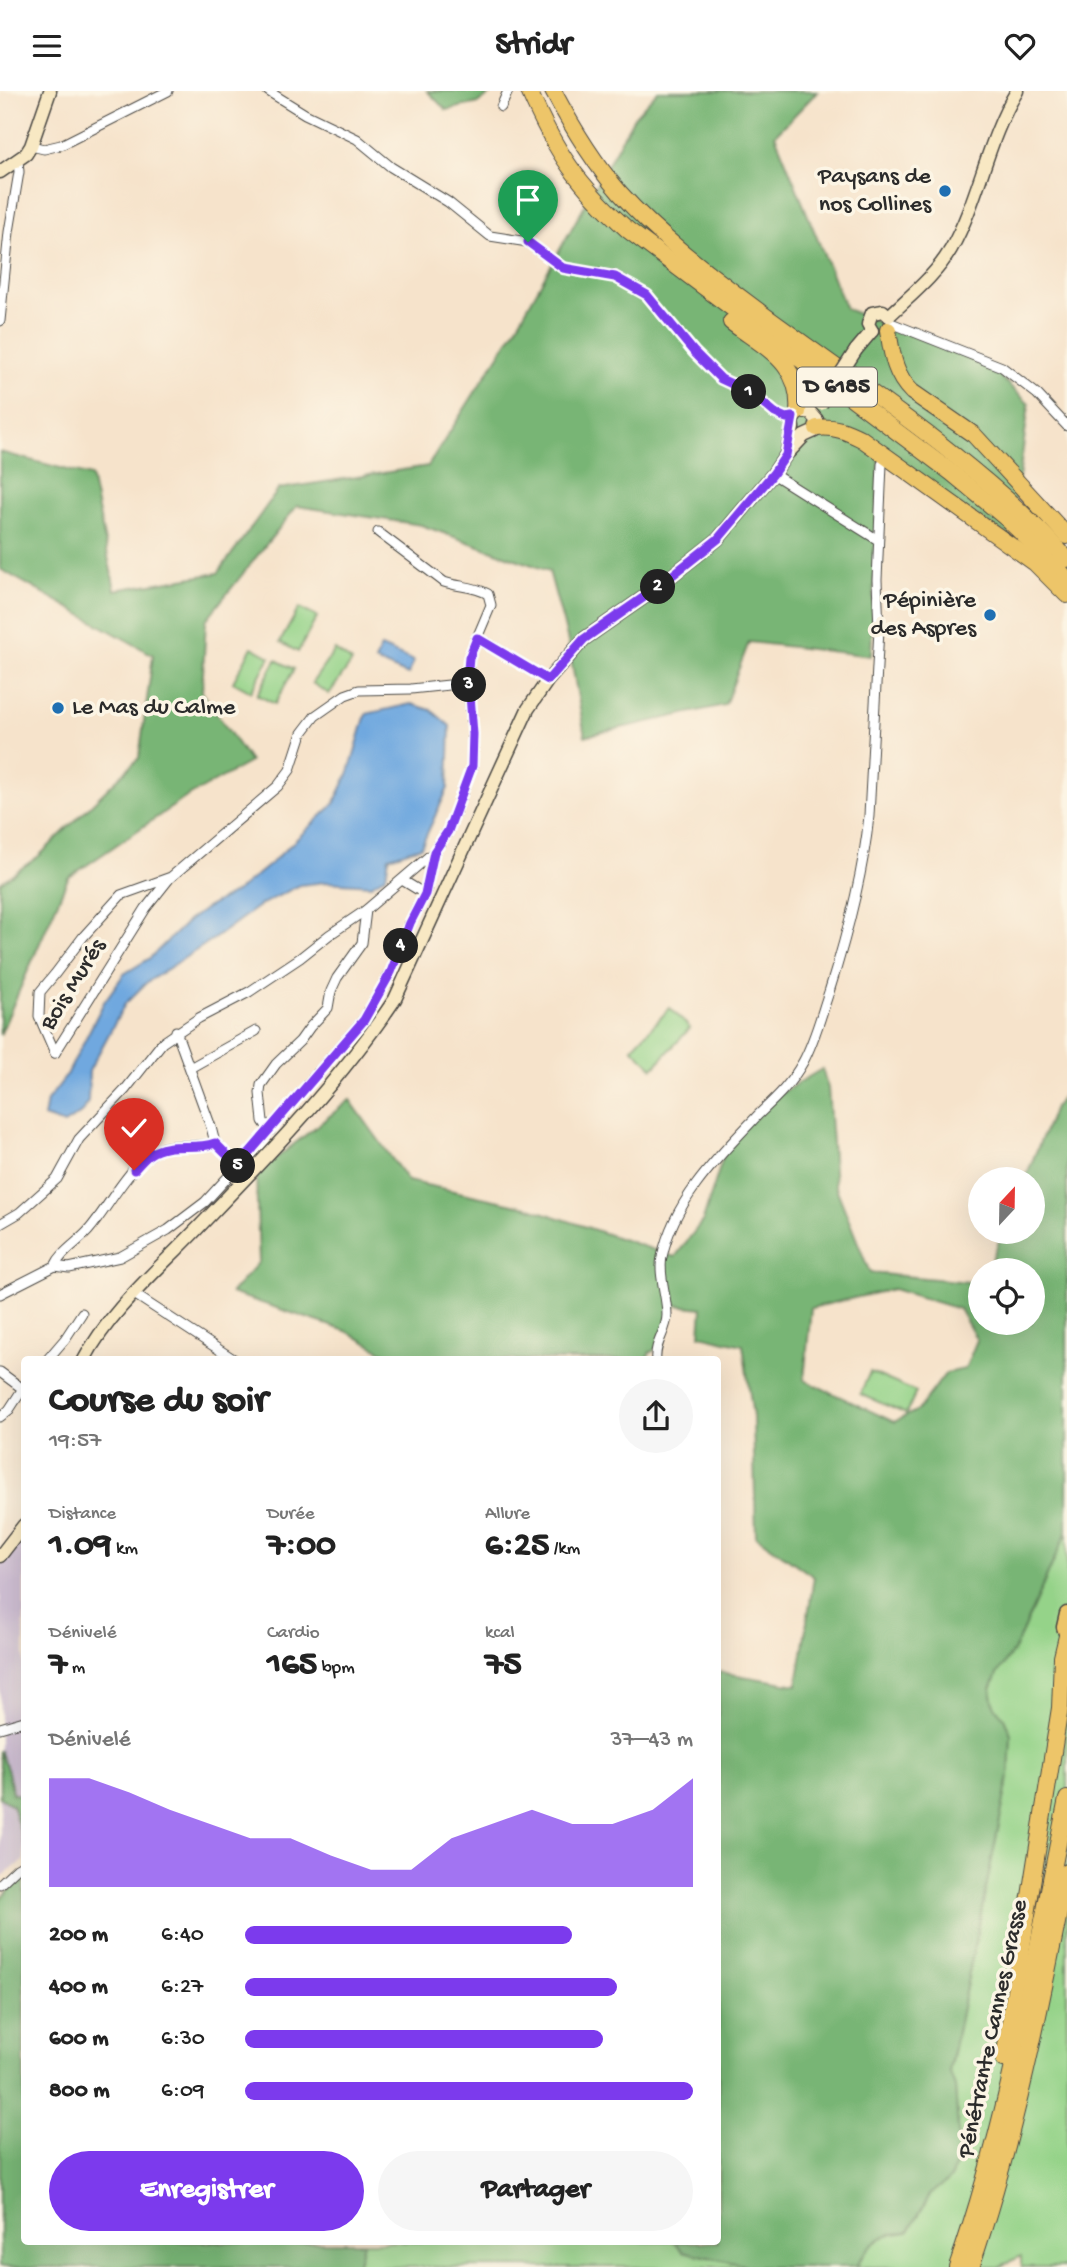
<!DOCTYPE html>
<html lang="fr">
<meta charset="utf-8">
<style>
:root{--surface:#fff;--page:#f6f6f6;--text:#222;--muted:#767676;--accent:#7c3aed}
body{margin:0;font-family:"Gochi Hand",sans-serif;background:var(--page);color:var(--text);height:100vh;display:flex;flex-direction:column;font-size:26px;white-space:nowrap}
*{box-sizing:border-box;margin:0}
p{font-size:23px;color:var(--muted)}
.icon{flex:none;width:38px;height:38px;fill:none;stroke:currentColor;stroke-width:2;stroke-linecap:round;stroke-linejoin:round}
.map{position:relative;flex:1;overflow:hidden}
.details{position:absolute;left:21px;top:1265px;width:700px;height:889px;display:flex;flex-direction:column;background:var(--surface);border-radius:7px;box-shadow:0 7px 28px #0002}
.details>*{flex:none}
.needle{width:46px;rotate:22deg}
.fabs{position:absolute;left:968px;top:1076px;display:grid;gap:14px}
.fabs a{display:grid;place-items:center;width:77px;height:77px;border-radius:50%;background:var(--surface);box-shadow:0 7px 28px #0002;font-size:35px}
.pin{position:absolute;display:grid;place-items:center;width:60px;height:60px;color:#fff;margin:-72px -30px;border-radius:50% 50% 50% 0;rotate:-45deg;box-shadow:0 0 7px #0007}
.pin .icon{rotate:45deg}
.km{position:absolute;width:35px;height:35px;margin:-18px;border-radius:50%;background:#222;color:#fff;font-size:19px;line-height:35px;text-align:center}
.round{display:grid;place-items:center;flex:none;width:74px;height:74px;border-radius:37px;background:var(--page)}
.headline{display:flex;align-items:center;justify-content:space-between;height:119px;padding:0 28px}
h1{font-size:38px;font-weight:700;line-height:52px}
.stats{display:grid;grid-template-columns:repeat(3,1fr);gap:10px;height:119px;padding:7px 28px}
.stats div{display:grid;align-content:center}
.stats b{font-size:35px;font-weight:700}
.stats small{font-size:19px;font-weight:400}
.stats p{font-size:19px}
.chart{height:196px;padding:14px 28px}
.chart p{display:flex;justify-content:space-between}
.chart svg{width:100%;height:126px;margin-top:7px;fill:var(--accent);opacity:.7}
.button{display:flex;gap:14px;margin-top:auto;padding:14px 28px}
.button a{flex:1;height:80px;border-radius:42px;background:var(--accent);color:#fff;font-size:28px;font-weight:700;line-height:80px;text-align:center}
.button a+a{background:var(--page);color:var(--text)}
ul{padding:0 28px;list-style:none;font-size:23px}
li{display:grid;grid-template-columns:112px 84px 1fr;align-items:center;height:52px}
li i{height:18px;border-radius:9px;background:var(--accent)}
header{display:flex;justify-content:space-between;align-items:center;height:91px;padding:0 28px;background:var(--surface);font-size:32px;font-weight:700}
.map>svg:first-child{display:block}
.industrial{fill:#cebed2}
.green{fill:#95d389;stroke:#607f5a;stroke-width:2}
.forest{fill:#78b575;stroke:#527050;stroke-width:2;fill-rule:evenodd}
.water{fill:#70a8df;stroke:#4e6a85;stroke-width:2}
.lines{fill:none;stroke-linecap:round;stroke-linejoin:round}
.street-casing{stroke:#494743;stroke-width:11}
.secondary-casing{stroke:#494743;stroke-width:15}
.primary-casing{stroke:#494743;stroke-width:17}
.highway-casing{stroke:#494743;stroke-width:18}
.street{stroke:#fff;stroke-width:9}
.secondary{stroke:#f8e8c3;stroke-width:12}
.primary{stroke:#edc569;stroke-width:14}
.highway{stroke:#edc569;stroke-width:16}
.secondary-bridge-casing{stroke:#494743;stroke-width:15;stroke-linecap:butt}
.secondary-bridge{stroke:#f8e8c3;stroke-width:12}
.route-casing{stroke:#fff;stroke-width:14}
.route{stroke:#7c3aed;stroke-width:9}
.poi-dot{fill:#1f6fb2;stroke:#fcf5e5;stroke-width:2.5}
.labels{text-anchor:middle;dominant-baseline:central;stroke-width:7;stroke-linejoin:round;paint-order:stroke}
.shield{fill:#fcf5e5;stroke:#6a6863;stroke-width:2}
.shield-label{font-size:23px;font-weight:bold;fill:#2b2b2b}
.poi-label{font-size:24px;fill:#2b2b2b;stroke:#fcf5e5;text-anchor:end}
.street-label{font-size:24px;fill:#2b2b2b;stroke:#fcf5e5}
</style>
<header><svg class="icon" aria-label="menu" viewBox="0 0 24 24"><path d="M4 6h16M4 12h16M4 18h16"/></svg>Stridr<svg class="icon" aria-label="heart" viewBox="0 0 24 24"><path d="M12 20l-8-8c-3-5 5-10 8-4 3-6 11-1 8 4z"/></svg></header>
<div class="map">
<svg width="1067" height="2176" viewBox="0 0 1067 2176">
<rect width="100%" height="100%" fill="#fcf5e5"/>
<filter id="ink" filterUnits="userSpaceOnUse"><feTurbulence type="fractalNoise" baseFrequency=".0143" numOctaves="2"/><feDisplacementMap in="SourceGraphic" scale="14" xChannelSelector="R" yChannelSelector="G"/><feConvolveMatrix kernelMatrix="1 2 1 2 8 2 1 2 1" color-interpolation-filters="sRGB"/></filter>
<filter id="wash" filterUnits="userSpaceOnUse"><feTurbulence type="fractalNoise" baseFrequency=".00686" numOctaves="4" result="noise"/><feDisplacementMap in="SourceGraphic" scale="28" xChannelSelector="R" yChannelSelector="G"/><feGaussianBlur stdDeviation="1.57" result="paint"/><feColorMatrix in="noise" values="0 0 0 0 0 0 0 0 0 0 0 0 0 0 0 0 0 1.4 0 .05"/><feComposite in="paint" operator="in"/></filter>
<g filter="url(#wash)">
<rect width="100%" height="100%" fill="#f6e3cb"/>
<!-- industrial -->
<path class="industrial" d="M 24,1445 L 24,1769 L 0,1787 L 0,1471 Z"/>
<!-- green -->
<g class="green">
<path d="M 299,517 L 317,526 L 298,561 L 280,551 Z"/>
<path d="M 252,556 L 270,566 L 251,601 L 233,591 Z"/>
<path d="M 335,559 L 352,571 L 329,603 L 312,592 Z"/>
<path d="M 276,569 L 294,578 L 275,613 L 257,604 Z"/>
<path d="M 670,917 L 690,937 L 653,977 L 632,957 Z"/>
<path d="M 870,1281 L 916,1301 L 906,1323 L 860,1303 Z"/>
<path d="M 1067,1440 L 1067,2176 L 1021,2176 L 1021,2165 L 999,2176 L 856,2176 C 863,2163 875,2147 891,2143 C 897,2142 902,2143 909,2140 L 930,2104 L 952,2086 L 956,2072 L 959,2055 L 955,1996 L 949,1981 L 1009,1684 L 1011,1643 L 1004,1627 L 994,1614 L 991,1599 L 997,1583 L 1014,1559 Z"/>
<path d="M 363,2151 L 675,2151 L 683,2160 L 752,2176 L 357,2176 Z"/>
</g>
<!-- forest -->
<g class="forest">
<path d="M 427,0 L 494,0 L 479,12 L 446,19 Z"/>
<path d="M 658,0 L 818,0 L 775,44 L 846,218 L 987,273 L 1029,313 L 1011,446 L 879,367 L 871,565 L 749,551 L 725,614 L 585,645 L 567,546 L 549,480 L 421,434 L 297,415 L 206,529 L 202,601 L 250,671 L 185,707 L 68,787 L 0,944 L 0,792 L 39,765 L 139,667 L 153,564 L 0,478 L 0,361 L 91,385 L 115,499 L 218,482 L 279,398 L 428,375 L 516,237 L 634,26 Z"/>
<path d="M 822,978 L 828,997 L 835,1094 L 870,1182 L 980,1192 L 980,1232 L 1032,1232 L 1032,1180 L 987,1179 L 1003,1141 L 1032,1141 L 1032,1088 L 1025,1088 L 1054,1017 L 1067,1000 L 1067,1440 L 1014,1559 L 997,1583 L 991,1598 L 994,1614 L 1004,1627 L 1011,1643 L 1009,1684 L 949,1980 L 955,1996 L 959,2055 L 956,2072 L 952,2086 L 930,2104 L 909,2140 C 902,2143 897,2142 891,2143 C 875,2147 863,2163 856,2176 L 752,2176 L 683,2160 L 675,2151 L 718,2151 L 718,1581 L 797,1594 L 814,1486 L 756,1445 L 753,1326 L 743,1254 L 700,1244 L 702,1217 L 675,1214 L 655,1259 L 649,1262 L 648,1269 L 397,1269 L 346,1240 L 231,1202 L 259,1171 L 256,1083 L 350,1009 L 408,1090 L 527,1116 L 675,1166 L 703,1129 L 726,1057 L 766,1011 ZM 893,1198 L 959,1218 L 977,1249 L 965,1278 L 946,1282 L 918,1319 L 894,1331 L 804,1289 L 811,1217 Z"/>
<path d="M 0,1659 L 8,1681 L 13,1703 L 24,1704 L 24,1716 L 20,1716 C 20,1728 25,1741 24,1753 L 12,1714 L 0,1706 Z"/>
<path d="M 24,1784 L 24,2151 L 363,2151 L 357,2176 L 0,2176 L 0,1808 Z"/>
</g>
<!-- water -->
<g class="water">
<path d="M 381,556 L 414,570 L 408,584 L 375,570 Z"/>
<path d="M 411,613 L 431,619 L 450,635 L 448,697 L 421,756 L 389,766 L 386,785 L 371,794 L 326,791 L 300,794 L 260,814 L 215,847 L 146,892 L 125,913 L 89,980 L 88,1011 L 81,1022 L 64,1033 L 44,1026 L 47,1010 L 67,984 L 104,911 L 124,883 L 150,867 L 188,830 L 206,817 L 236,801 L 270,773 L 334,713 L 349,681 L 366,623 Z"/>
</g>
</g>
<g filter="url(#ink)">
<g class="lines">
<!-- street casing -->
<g class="street-casing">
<g id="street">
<path d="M 268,0 L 305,23 L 357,48 L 391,76 L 448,111 L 490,145 L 528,151 L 563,177 L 615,185 L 647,204 L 694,261 L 721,288 L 751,302 L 775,322 L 786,327 L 793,326"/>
<path d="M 501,16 L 508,0"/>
<path d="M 31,55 L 44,58 L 61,54 L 168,0"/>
<path d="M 0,230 L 9,141 L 19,81 L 18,69"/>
<path d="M 891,232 L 1002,276 L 1037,303 L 1067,335"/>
<path d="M 773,383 L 878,449"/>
<path d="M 378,441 L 444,491 C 459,496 474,495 488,503 L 491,514 L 477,547"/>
<path d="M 402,789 L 425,803"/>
<path d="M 176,940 L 211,1036 L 215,1052 L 238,1075"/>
<path d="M 55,962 L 39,925 L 40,901 L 55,883 L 83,846 L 121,804 L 171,786 L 278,695 L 290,679 L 302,642 L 315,625 L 345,604 L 359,599 L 411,598 L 468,592 L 469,567 L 477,547 L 548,589"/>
<path d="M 55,962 L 146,817 L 169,788"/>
<path d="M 190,977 L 256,940"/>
<path d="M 270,1040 L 263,1030 L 260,1002 L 261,994 L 276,973 L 300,950 L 310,936 L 328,917 L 331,900 L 337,887 L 362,852 L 366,819"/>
<path d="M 0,1133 L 19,1122 L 57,1088 L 79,1048 L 125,999 L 162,952 L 199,927 L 249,901 L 300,867 L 329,844 L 366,819 L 434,761 L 448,740 L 472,675 L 473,643 L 468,592"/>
<path d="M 55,1175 L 69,1177 L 120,1166 L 168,1139 L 205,1111 L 238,1075 L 364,928 L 391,881 L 410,832 L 425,803 L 434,761"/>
<path d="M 0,1203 L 55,1175 C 61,1161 77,1152 88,1140 C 110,1115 130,1070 162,1057 C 178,1051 198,1058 215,1052"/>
<path d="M 134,1203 L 235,1269"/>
<path d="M 47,1269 L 65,1248 L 82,1222"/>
<path d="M 656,1269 C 654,1252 667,1240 667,1224 C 667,1205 658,1183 662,1166 C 674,1108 720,1064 759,1023 C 778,1005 790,994 803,971 C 815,949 821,924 829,901 C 847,844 863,785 869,725 L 879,538 L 877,489 L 882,373"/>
<path d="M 0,1281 L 23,1298"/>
<path d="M 0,1326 L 9,1319 L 24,1296"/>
<path d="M 0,1637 L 24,1630"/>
<path d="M 0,1793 L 17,1777 L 24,1773"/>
</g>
</g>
<!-- secondary casing -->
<g class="secondary-casing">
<g id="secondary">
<path d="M 0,81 L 26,63 L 31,55 L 50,0"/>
<path d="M 889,225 C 911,204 936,184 951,158 C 979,108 987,49 1017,0"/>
<path d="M 872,240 L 868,233 L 872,222 L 883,220 L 889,225"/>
<path d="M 856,259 L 872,240"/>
<path d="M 84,1269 C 110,1219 157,1180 196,1139 C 266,1066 338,993 395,908 L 528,618 L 548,589 L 584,548 L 650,502 L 718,448 L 773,383 L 786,364 L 804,345 L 815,340 L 817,329 L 810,321 L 798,321 L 792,330 L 793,337 L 786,364"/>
<path d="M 0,1465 L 24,1434"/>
</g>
</g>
<!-- primary casing -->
<g class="primary-casing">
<path id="primary" d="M 1067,1523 L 1064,1536 L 1067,1545"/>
</g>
<!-- highway casing -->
<g class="highway-casing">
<g id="highway">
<path d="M 529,0 C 556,62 578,94 628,139 L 952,382 L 1006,427 L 1057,476 L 1067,489"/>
<path d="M 553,0 C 572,36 593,71 620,102 C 661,148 712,185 761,222 C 864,298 983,374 1067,468"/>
<path d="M 731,231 C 765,257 802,272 798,321"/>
<path d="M 888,239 C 892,263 894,283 912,301 L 974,344 L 1067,445"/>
<path d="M 817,337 C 834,335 846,340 862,348 L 1035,472 L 1067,504"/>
<path d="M 1004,1968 L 1060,1617 L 1062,1566 L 1067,1545"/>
<path d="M 957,2176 C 1010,2025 1035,1864 1067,1708"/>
<path d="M 971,2176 C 1015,2047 1041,1914 1067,1781"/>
</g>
</g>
<!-- street -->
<use href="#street" class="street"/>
<!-- secondary -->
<use href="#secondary" class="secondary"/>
<!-- primary -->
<use href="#primary" class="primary"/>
<!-- highway -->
<use href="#highway" class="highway"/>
<!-- secondary-bridge casing -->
<g class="secondary-bridge-casing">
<path id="secondary-bridge" d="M 821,313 L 856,259"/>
</g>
<!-- secondary-bridge -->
<use href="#secondary-bridge" class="secondary-bridge"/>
</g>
</g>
<g class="lines" filter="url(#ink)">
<!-- route casing -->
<g class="route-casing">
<path id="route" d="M 134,1079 C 139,1074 144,1067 150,1063 C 169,1050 194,1060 215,1052 L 238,1075 L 364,929 L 391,881 L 410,832 L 425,803 L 434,761 L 448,740 L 472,675 L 473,643 L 468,578 L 469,567 L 477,547 L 548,589 L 584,548 L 650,502 L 718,448 L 773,383 L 786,364 L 793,326 L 786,327 L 775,322 L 751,302 L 721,288 L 694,261 L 647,204 L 615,186 L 563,177 L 528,151"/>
</g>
<!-- route -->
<use href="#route" class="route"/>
</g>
<!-- markers -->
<g class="poi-dot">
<circle cx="945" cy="100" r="7"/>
<circle cx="990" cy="524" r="7"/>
<circle cx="58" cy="617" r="7"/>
</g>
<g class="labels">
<!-- shield labels -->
<rect class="shield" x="797" y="276.5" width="80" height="39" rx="5"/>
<g class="shield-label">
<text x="837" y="296">D 6185</text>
</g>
<!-- poi labels -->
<g class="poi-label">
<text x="931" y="86">Paysans de<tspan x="931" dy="28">nos Collines</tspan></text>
<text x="976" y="510">Pépinière<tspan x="976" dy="28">des Aspres</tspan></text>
<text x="72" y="617" text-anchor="start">Le Mas du Calme</text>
</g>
<!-- street labels -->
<g class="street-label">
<text transform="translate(74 894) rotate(-58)">Bois Murés</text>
<text transform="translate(994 1938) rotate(-78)">Pénétrante Cannes Grasse</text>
</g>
</g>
</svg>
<div class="fabs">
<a><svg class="needle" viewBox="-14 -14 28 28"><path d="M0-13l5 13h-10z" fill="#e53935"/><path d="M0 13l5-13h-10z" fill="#767676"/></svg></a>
<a><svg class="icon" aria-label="locate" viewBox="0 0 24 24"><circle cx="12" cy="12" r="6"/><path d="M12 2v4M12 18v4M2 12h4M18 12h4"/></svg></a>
</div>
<div class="pin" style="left:528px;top:151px;background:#1e9e55"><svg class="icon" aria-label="arrive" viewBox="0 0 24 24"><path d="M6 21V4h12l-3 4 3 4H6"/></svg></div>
<div class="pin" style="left:134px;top:1079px;background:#d93025"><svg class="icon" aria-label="check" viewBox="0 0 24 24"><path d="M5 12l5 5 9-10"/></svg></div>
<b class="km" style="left:749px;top:301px">1</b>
<b class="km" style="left:658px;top:496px">2</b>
<b class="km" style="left:469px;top:594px">3</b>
<b class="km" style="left:401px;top:855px">4</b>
<b class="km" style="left:238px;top:1075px">5</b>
<section class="details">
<div class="headline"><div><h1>Course du soir</h1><p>19:57</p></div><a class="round"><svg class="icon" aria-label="share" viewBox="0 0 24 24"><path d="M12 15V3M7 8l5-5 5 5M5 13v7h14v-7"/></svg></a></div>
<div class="stats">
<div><p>Distance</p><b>1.09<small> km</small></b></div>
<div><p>Durée</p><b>7:00</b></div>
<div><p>Allure</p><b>6:25<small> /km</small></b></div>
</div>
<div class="stats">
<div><p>Dénivelé</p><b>7<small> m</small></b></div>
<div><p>Cardio</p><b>165<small> bpm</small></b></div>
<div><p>kcal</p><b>75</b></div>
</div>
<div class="chart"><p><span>Dénivelé</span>37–43 m</p>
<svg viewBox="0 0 160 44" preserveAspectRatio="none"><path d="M0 44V6L10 6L20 11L30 17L40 22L50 27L60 27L70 33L80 38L90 38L100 27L110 22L120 17L130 22L140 22L150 17L160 6V44z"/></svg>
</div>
<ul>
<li><b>200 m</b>6:40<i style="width:73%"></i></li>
<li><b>400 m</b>6:27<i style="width:83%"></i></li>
<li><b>600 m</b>6:30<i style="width:80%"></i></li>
<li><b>800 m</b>6:09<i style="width:100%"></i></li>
</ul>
<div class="button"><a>Enregistrer</a><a>Partager</a></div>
</section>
</div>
